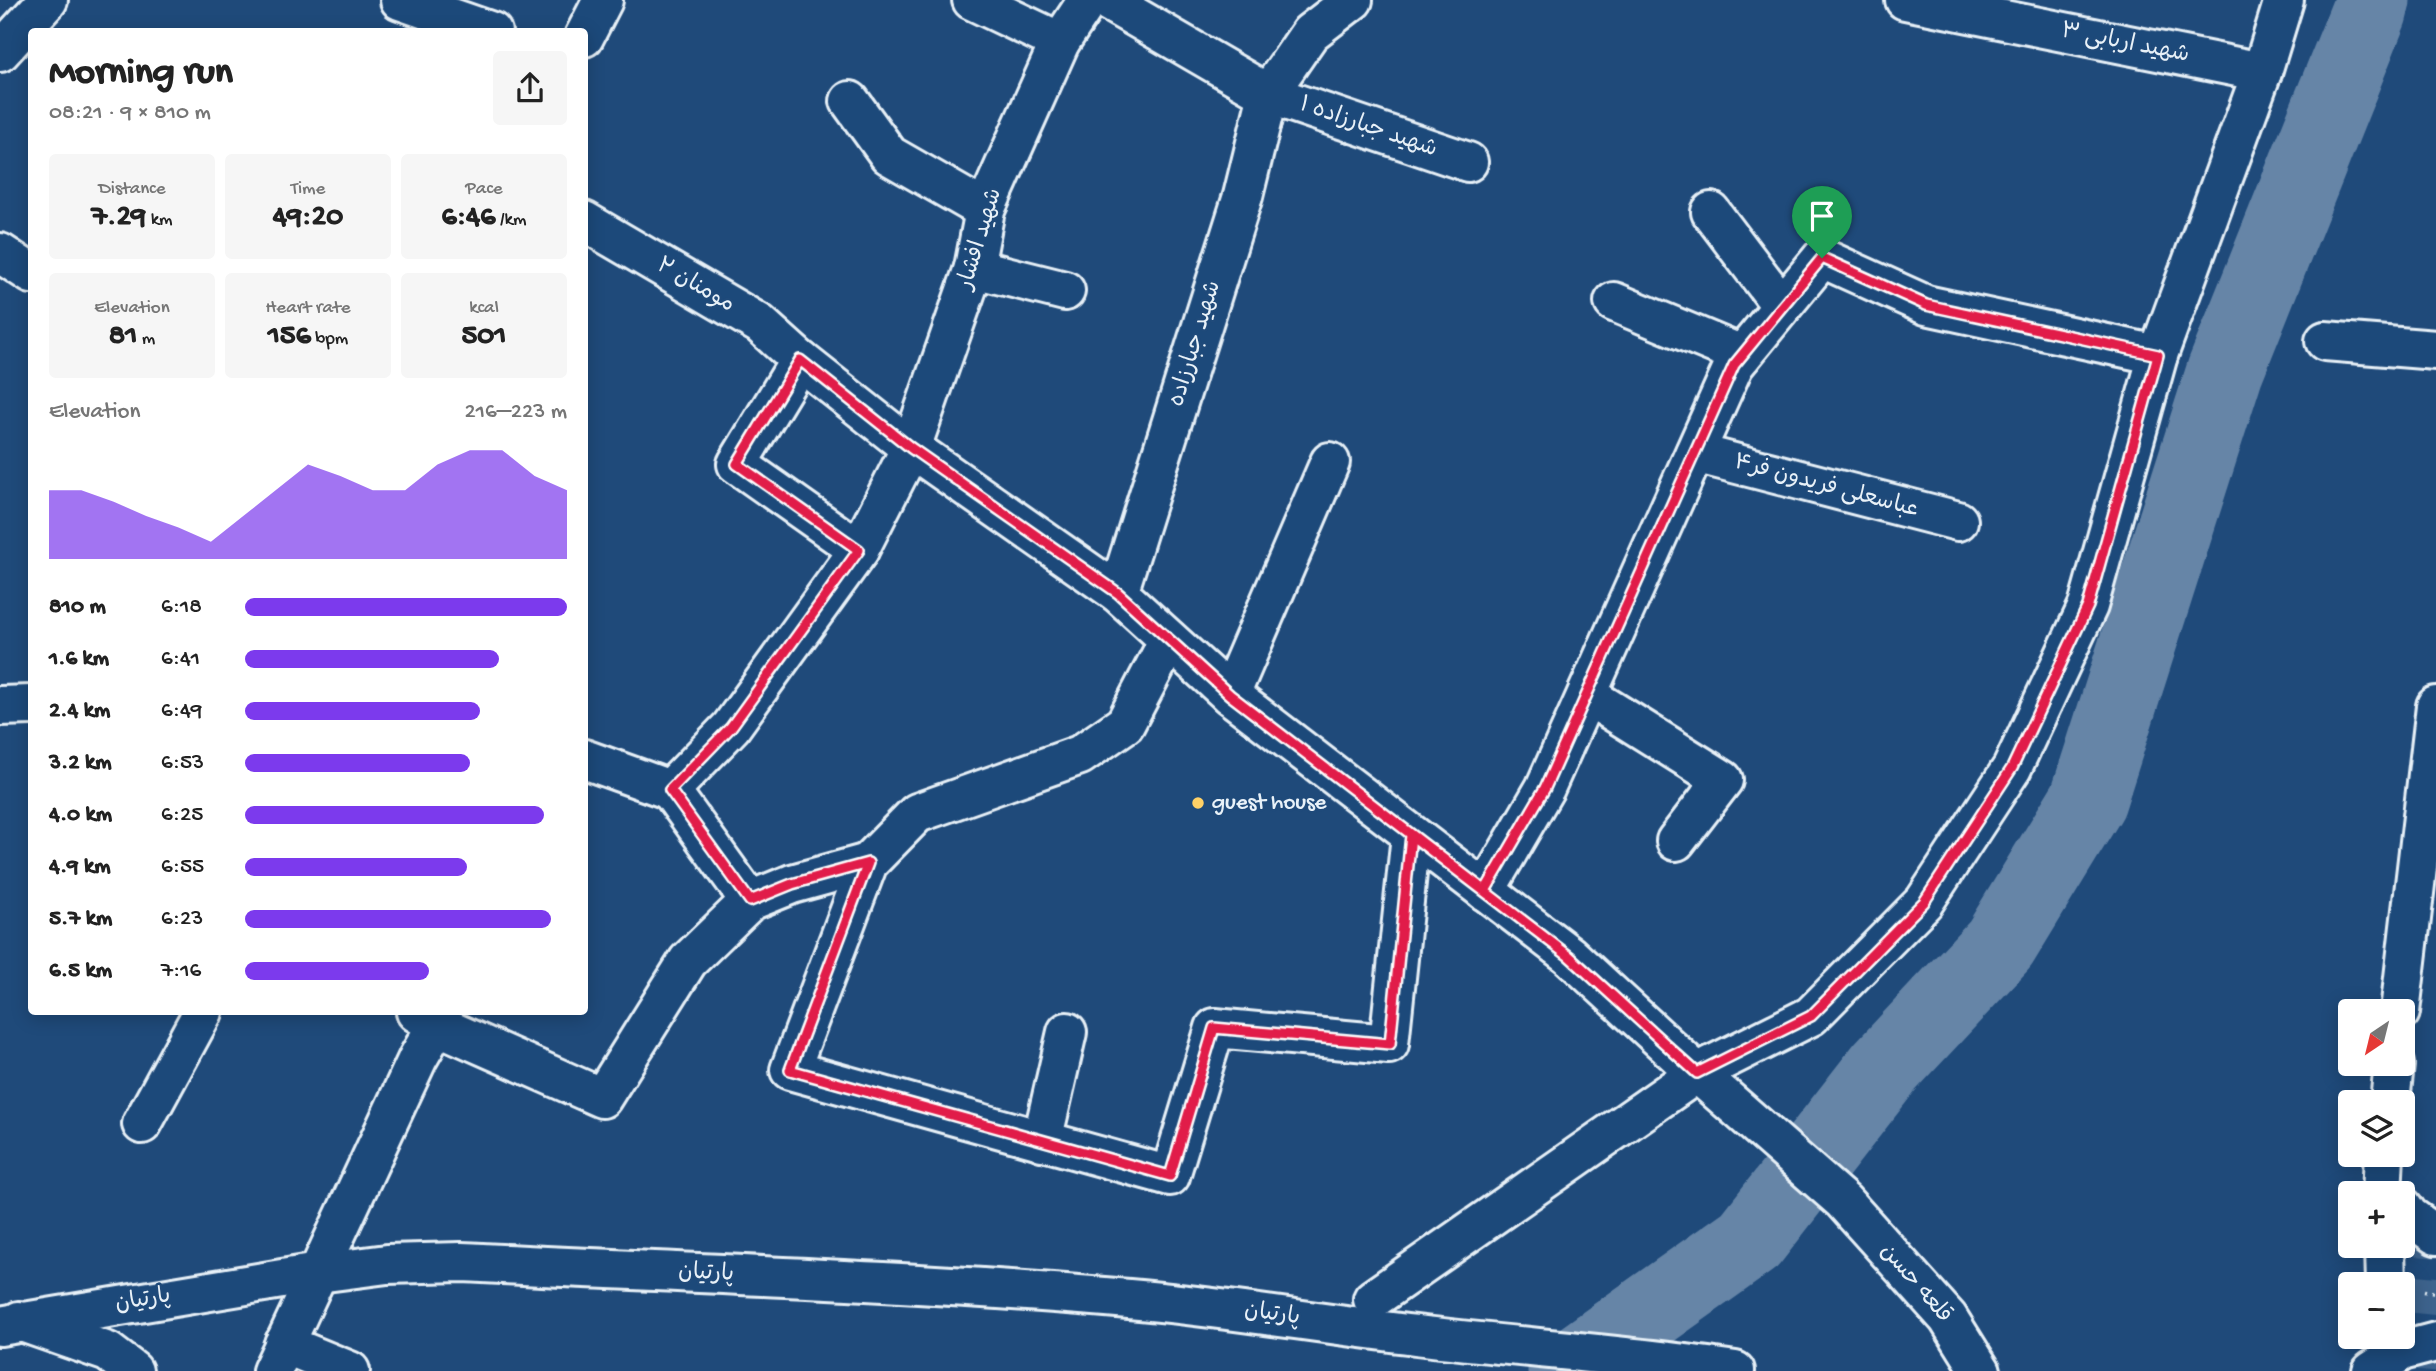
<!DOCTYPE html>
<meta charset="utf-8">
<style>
:root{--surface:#fff;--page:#f6f6f6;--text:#222;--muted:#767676;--accent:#7c3aed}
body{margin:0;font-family:"Gochi Hand","Playpen Sans Arabic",sans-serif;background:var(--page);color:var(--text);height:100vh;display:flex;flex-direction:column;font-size:26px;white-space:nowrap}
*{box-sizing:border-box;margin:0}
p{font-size:23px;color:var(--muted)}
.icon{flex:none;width:38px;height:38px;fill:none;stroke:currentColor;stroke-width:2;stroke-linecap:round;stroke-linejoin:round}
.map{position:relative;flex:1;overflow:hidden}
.drawer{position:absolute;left:28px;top:28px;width:560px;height:987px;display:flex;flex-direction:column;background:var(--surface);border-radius:7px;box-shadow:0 4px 18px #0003}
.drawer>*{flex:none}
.needle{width:46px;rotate:215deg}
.buttons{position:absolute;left:2338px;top:999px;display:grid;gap:14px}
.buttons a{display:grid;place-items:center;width:77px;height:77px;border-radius:7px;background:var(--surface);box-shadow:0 4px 18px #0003;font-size:35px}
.pin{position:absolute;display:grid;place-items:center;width:60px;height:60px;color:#fff;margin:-72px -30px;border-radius:50% 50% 50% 0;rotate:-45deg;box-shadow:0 0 7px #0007}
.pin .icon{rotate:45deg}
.round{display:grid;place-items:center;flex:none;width:74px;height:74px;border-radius:7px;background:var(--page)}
.headline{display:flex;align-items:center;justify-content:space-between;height:119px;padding:0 21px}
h1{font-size:38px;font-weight:700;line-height:52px}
.metrics{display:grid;grid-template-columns:repeat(3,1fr);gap:10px;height:119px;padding:7px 21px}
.metrics div{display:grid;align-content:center;border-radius:7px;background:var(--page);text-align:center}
.metrics b{font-size:30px;font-weight:700}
.metrics small{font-size:19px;font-weight:400}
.metrics p{font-size:19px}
.chart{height:196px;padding:14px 21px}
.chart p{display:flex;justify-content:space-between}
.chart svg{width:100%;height:126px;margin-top:7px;fill:var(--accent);opacity:.7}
ul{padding:0 21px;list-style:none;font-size:23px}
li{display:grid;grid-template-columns:112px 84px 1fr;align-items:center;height:52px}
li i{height:18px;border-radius:9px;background:var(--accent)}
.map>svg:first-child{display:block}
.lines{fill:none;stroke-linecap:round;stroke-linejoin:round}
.river{stroke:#6685a7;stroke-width:77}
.primary-tunnel{stroke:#3d638d;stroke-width:38;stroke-dasharray:38 19;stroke-linecap:butt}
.minor-casing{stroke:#e8f1f8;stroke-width:44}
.tertiary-casing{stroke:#e8f1f8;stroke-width:44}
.secondary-casing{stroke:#e8f1f8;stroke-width:44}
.primary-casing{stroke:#e8f1f8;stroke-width:44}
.path{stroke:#e8f1f8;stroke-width:4.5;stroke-dasharray:2 5;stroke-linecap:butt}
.minor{stroke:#1f4a7a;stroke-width:38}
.tertiary{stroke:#1f4a7a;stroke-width:38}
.secondary{stroke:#1f4a7a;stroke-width:38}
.primary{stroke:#1f4a7a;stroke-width:38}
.route-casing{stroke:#fff;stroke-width:14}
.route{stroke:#e11d48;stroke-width:9}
.poi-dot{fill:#ffd166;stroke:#1f4a7a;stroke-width:2.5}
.labels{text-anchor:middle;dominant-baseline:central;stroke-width:5;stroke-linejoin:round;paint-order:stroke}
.street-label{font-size:23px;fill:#e8f1f8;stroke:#1f4a7a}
.poi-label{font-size:23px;fill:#e8f1f8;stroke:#1f4a7a;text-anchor:start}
</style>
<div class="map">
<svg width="2436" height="1371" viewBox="0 0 2436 1371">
<rect width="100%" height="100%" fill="#1f4a7a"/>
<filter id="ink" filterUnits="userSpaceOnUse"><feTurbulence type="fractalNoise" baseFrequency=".0143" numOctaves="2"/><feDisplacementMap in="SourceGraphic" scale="14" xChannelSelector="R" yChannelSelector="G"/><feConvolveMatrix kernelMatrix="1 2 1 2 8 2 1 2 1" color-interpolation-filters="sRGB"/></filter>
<g filter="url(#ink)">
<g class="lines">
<!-- river -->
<path class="river" d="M 1566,1371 L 1750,1240 L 1885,1067 L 2000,944 L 2088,800 L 2225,371 L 2369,12 L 2372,0"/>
<!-- primary-tunnel -->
<path class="primary-tunnel" d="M 2421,1371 L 2436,1226"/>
<!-- minor casing -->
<g class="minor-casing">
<g id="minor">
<path d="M 400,0 L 492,32"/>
<path d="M 972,0 L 1060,42"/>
<path d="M 1106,0 L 1268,94 L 1468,162"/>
<path d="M 1905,0 L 2262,72"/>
<path d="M 584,37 L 603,0"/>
<path d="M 0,52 L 48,0"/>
<path d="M 850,101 L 889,155 L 985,210"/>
<path d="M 1711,212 L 1782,306"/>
<path d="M 584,221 L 760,324 L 800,360 L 911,448 L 1118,593 L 1230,695 L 1569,955 L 1697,1073 L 1843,1201 L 1948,1318 L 1981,1371"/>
<path d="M 0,253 L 32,274"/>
<path d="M 974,268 L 1065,291"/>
<path d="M 1614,302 L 1742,355"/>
<path d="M 2325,341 L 2436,350"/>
<path d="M 800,360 L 737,464 L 859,550"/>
<path d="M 1695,453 L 1958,521"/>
<path d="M 1118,593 L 1243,196 L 1268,94 L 1310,33 L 1353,0"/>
<path d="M 1169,640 L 1125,724 L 1080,755 L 917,813 L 868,863 L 790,1070 L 1170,1176 L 1215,1028 L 1389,1044 L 1411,835"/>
<path d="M 1230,695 L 1330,462"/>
<path d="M 1587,695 L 1723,780 L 1676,841"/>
<path d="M 0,706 L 32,705"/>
<path d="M 584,759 L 670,790"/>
<path d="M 670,790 L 731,727 L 859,550 L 911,448 L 974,268 L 985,210 L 1060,42 L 1088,0"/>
<path d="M 670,790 L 750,901"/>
<path d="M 1485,891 L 1545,788 L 1734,365 L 1822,258 L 1926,305 L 2158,355"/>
<path d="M 416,1012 L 437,1025 L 602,1098 L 688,961 L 750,901 L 792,884 L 868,863"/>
<path d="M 142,1124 L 203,1012"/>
<path d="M 1042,1141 L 1067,1032"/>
<path d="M 318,1273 L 418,1058 L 437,1025"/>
<path d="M 1373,1299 L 1697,1073 L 1811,1016 L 1924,902 L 2012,768 L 2088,606 L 2158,355 L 2262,72 L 2284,0"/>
<path d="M 284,1344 L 350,1371"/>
</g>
</g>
<!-- tertiary casing -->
<g class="tertiary-casing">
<g id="tertiary">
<path d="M 19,1321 L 108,1352 L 133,1371"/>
<path d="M 272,1371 L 318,1273"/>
</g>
</g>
<!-- secondary casing -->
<g class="secondary-casing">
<path id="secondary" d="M 0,1326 L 318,1273 L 387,1264 L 461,1262 C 684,1273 907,1280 1129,1299 C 1225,1307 1320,1324 1416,1335 C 1522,1348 1629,1354 1735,1371"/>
</g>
<!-- primary casing -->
<g class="primary-casing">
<g id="primary">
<path d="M 2400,1012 L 2436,706"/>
<path d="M 2390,1102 L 2394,1064"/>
<path d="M 2382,1194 L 2384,1155"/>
<path d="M 2403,1207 L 2409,1216 L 2436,1235"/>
<path d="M 2385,1246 L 2386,1284"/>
<path d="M 2372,1371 L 2402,1351 L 2436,1342"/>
</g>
</g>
<!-- path -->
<path class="path" d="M 2424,1291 L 2436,1293"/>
<!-- minor -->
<use href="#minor" class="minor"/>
<!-- tertiary -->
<use href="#tertiary" class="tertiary"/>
<!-- secondary -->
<use href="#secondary" class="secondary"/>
<!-- primary -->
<use href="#primary" class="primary"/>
</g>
</g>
<g class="lines" filter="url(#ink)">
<!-- route casing -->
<g class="route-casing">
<path id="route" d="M 1822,258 L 1734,365 L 1545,788 L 1485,891 L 1230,695 L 1118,593 L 911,448 L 800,360 L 737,464 L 859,550 L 731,727 L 670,790 L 750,901 L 792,884 L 868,863 L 790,1070 L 1170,1176 L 1214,1028 L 1390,1044 L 1411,835 L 1569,956 L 1697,1073 L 1811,1016 L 1924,902 L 2012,768 L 2088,606 L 2158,355 L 1926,305 L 1822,258"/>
</g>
<!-- route -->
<use href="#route" class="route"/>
</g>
<!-- markers -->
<circle class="poi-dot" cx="1198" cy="803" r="7"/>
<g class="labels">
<!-- street labels -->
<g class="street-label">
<text transform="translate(2125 44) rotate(11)">شهید اربابی ۳</text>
<text transform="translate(1368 128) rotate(19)">۱ شهید جبارزاده</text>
<text transform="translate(981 239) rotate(-73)">شهید افشار</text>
<text transform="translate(695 286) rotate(30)">۲ مومنان</text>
<text transform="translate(1196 344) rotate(-73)">شهید جبارزاده</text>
<text transform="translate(1826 487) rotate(15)">عباسعلی فریدون فر۴</text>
<text transform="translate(706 1274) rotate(3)">پارتیان</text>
<text transform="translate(1915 1284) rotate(49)">قلعه حسن</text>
<text transform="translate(143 1301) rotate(-9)">پارتیان</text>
<text transform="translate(1272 1315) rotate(8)">پارتیان</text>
</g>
<!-- poi labels -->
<g class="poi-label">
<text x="1212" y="803">guest house</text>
</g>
</g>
</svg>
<div class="buttons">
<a><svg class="needle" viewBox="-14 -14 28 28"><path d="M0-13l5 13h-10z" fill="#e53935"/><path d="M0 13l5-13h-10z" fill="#767676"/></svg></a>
<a><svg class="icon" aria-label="layers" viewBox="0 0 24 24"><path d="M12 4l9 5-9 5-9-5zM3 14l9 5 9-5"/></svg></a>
<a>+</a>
<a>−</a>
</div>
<div class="pin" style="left:1822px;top:258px;background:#1e9e55"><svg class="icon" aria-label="arrive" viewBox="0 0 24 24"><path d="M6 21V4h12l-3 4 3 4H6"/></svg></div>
<section class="drawer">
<div class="headline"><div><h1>Morning run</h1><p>08:21 · 9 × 810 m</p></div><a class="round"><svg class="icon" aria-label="share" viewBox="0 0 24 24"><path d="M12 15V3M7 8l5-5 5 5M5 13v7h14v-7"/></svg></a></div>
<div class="metrics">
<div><p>Distance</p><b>7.29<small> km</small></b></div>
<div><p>Time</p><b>49:20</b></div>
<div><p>Pace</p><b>6:46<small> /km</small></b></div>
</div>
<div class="metrics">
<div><p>Elevation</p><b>81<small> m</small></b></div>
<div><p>Heart rate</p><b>156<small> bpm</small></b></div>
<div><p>kcal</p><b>501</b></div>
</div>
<div class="chart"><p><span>Elevation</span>216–223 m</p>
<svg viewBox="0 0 160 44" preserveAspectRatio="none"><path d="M0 44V20L10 20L20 24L30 29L40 33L50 38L60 29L70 20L80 11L90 15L100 20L110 20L120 11L130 6L140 6L150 15L160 20V44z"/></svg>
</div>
<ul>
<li><b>810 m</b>6:18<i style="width:100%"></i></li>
<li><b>1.6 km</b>6:41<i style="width:79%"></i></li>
<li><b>2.4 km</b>6:49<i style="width:73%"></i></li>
<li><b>3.2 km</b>6:53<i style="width:70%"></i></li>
<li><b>4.0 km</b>6:25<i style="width:93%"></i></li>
<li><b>4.9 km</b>6:55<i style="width:69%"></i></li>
<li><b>5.7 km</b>6:23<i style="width:95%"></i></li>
<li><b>6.5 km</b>7:16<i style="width:57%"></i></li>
</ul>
</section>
</div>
